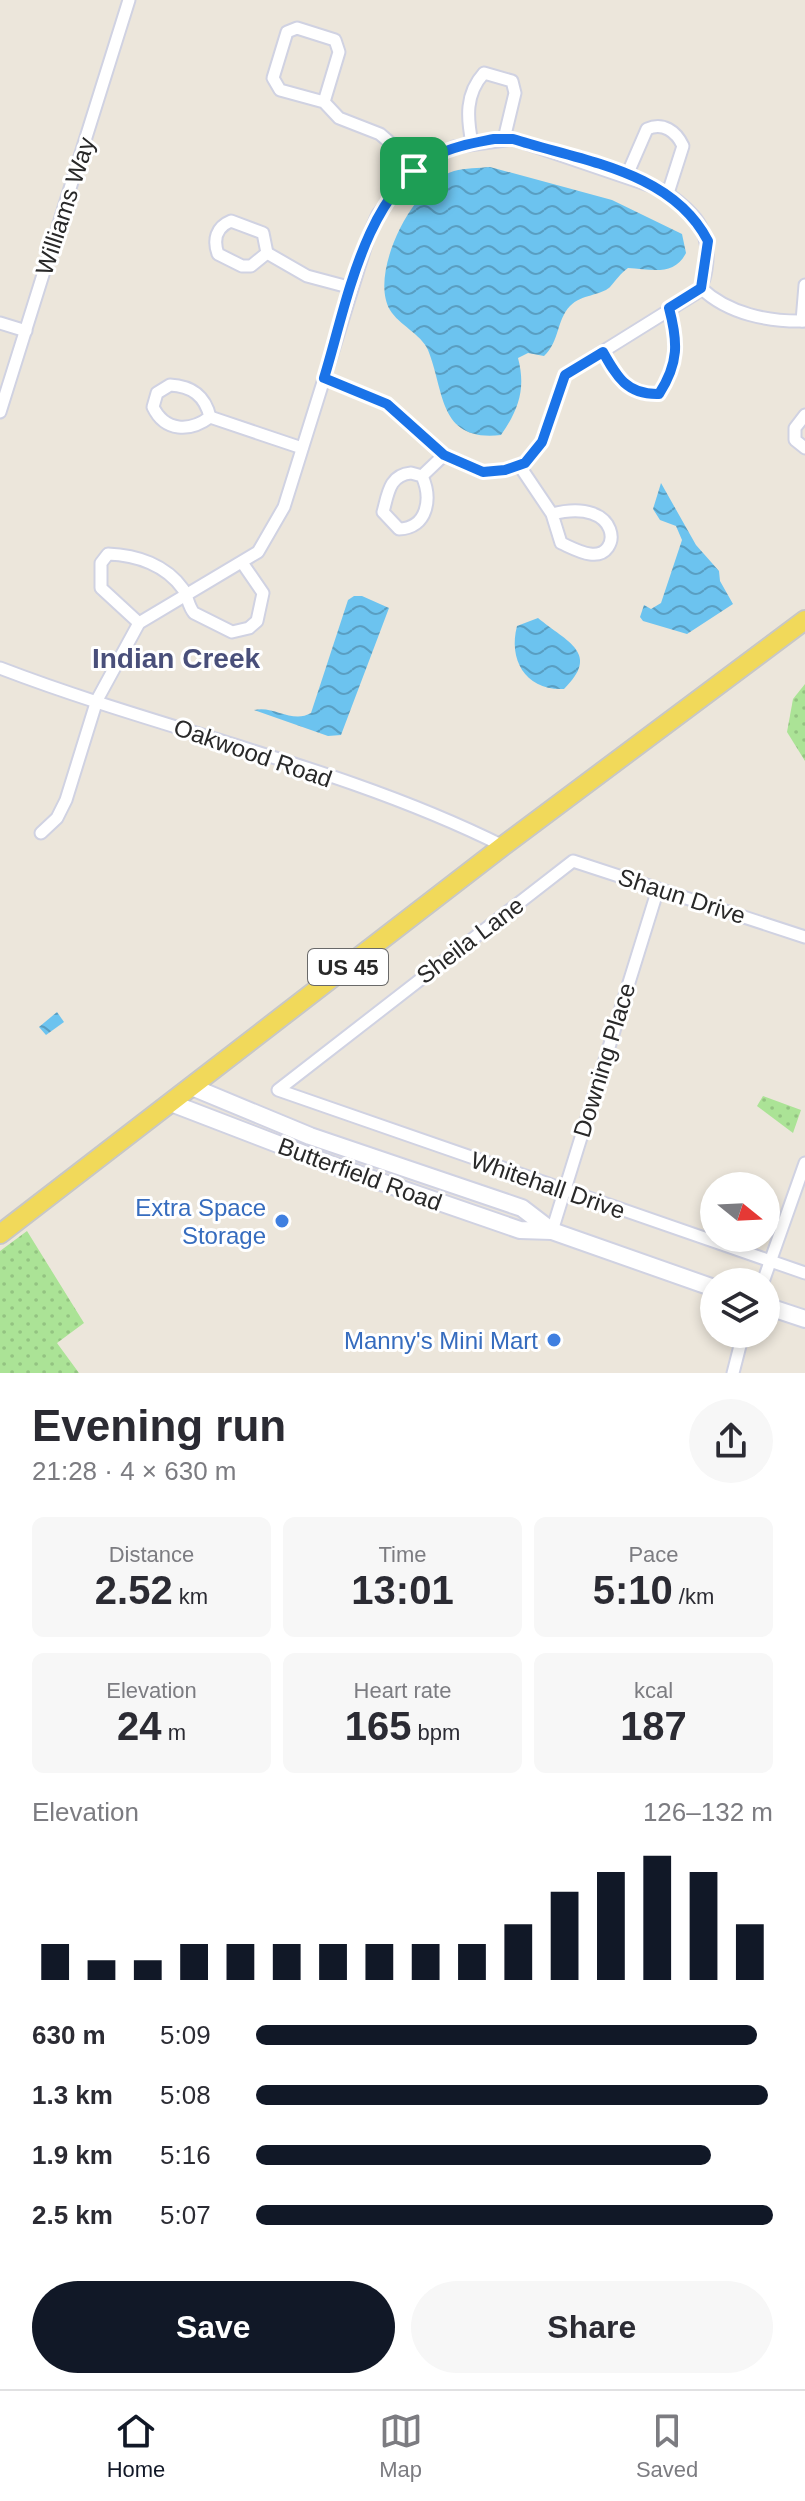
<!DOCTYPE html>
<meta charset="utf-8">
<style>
:root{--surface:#fff;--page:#f7f7f7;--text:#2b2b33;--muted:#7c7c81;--line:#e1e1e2;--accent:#111827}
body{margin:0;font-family:Arial,sans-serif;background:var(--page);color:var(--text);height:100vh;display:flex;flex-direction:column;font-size:30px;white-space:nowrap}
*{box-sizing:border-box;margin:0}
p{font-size:26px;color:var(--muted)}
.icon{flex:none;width:44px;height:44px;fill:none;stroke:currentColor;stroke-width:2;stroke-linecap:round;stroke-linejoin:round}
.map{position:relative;height:1373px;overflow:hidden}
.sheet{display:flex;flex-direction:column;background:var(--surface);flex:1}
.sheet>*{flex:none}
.needle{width:52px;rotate:108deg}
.tools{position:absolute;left:700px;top:1172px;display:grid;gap:16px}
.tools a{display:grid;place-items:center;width:80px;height:80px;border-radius:50%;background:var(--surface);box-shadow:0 4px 12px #0003;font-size:40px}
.pin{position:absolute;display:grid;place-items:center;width:68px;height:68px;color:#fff;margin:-34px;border-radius:16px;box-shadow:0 4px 12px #0006}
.round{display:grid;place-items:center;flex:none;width:84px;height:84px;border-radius:42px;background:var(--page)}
.headline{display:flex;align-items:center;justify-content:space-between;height:136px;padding:0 32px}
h1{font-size:44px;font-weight:700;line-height:60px}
.stats{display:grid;grid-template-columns:repeat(3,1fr);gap:12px;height:136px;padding:8px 32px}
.stats div{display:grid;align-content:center;border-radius:12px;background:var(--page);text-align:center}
.stats b{font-size:40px;font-weight:700}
.stats small{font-size:22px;font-weight:400}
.stats p{font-size:22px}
.chart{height:224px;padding:16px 32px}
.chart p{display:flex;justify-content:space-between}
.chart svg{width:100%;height:144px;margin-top:8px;stroke:var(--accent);stroke-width:6}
.primary-button{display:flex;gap:16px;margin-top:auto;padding:16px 32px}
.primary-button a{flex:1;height:92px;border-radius:48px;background:var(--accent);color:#fff;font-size:32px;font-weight:700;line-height:92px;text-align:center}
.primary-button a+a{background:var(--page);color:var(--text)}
ul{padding:0 32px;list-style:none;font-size:26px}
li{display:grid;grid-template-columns:128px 96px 1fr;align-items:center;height:60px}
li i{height:20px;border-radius:10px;background:var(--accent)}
.tab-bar{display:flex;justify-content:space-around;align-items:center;height:112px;border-top:2px solid var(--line);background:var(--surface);font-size:22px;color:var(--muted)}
.tab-bar a{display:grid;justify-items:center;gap:4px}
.tab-bar .active{color:var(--accent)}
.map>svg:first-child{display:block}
.park{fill:url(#park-dots)}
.water{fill:url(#water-waves)}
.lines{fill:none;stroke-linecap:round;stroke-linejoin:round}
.street-casing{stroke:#d0d2e2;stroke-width:15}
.secondary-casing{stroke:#d0d2e2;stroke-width:20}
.primary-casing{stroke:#c7c7c7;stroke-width:22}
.street{stroke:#fff;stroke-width:11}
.secondary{stroke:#fff;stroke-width:16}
.primary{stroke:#f1d95a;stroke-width:18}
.route-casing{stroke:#fff;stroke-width:16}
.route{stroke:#1a73e8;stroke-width:10}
.shop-dot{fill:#3f7fe0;stroke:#fff;stroke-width:3}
.labels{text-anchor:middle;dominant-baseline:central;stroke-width:6;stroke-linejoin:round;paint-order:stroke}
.shield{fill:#fff;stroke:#696969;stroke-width:2}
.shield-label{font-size:22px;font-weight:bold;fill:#292929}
.street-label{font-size:24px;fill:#292929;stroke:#fff}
.shop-label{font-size:24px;fill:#366cbe;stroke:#fff;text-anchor:end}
.quarter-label{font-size:28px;font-weight:bold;fill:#494f7a;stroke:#fff}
</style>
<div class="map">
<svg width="805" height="1373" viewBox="0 0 805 1373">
<defs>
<pattern id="park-dots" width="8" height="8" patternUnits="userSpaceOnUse" patternTransform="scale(2)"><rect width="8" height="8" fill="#abe396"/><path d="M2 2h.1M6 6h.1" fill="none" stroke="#93c381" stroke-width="1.8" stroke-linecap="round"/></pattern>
<pattern id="water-waves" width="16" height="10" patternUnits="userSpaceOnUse" patternTransform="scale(2)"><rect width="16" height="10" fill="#6cc3ef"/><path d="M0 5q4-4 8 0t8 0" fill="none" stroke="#599ec2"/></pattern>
</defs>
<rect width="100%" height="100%" fill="#ece6db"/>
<!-- park -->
<g class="park">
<path d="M 805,684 L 805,761 L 787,732 L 793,699 Z"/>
<path d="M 763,1096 L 801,1110 L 793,1133 L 757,1106 Z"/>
<path d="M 27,1231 L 84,1323 L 57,1343 L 79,1373 L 0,1373 L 0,1251 Z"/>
</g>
<!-- water -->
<g class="water">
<path d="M 490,167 L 612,200 L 682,234 L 686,253 C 674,277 650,269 628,268 C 620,274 616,280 610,287 C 600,296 582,294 570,306 C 556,321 560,341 544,356 L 528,353 L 518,358 C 526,388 519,409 501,435 C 438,442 445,392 428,350 C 421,334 399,325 390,310 C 368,273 414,183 454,171 C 465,168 479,168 490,167 Z"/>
<path d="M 661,483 L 696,545 L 719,571 L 720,581 L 733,604 L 687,634 L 643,621 L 640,617 L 644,605 L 651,609 L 661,603 L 682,540 L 676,526 L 660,520 L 653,509 Z"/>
<path d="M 354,596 L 362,596 L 389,608 L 341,735 L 328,736 L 254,710 C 274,705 292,724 311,713 L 348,600 Z"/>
<path d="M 538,618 C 567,642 601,653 564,689 C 526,691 508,660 517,626 Z"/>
<path d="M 57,1012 L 64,1022 L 46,1035 L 39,1027 Z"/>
</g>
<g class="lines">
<!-- street casing -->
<g class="street-casing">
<g id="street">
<path d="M 324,102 L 339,52 L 335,40 L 297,28 L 287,32 L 273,78 L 280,90 L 324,102 L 339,118 L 380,134 L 409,159 L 414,171"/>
<path d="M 472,143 C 467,118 465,94 484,73 L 512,81 L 515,93 L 504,139"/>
<path d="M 627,175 L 647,129 C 663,122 676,131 683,146 L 668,193"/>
<path d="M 231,221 L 263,233 L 267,253 L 251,266 L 242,266 L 218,254 C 213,240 216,227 231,221 Z"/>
<path d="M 267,253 L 307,276 L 352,288"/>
<path d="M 701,288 C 728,314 769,322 805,321"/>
<path d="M 802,321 L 805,285"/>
<path d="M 0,323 L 26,331"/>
<path d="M 603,352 C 617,377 627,396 659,394 C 679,363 678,342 669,308"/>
<path d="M 170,385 C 192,386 205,396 210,417 C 190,432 165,432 153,407 L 157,393 Z"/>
<path d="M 0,412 L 129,0"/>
<path d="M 805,415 L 795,428 L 795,440 L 805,448"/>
<path d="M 210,417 L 302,448"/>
<path d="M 519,465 L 552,514 L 561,543 C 570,547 581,553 590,554 C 623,559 622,496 552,514"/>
<path d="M 411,473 L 422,476 C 432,498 428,528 399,529 L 383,512 C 388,494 389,475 411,473 Z"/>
<path d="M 422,476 L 444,455"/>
<path d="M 139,623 L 101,588 L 101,563 L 108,554 C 137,555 166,565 183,589 C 188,597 188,606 194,613 L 232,632 L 249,628 L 257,621 L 263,593 L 243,564"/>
<path d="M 0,668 C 164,731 345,767 503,846"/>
<path d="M 41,833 L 57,818 L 66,800 L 97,700 L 139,623 L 258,552 L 284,507 L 369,235 L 378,214 L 414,171 L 454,147 L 513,139 L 663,190 C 690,210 709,224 707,260 C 706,273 704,285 695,294 L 565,375 L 542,442 L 525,463 L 505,470 L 483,472 L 444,455 L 387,404 L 324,378"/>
<path d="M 805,937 L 573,861 L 278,1090 L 805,1273"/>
<path d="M 552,1231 L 658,889"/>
<path d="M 763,1282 L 805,1163"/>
<path d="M 733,1373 L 743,1334"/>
</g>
</g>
<!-- secondary casing -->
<g class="secondary-casing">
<g id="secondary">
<path d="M 192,1087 L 310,1136 L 522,1208 L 552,1231"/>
<path d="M 171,1103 L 335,1166 L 520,1230 L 552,1231 L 714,1288"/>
<path d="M 766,1306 L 805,1319"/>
</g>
</g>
<!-- primary casing -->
<g class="primary-casing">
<path id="primary" d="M 0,1234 L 503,846 L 805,620"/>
</g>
<!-- street -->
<use href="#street" class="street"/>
<!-- secondary -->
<use href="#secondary" class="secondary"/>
<!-- primary -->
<use href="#primary" class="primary"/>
</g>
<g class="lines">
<!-- route casing -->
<g class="route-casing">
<path id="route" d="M 494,139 L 513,139 C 582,161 672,171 708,241 L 701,288 L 669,308 C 678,342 679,363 659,394 C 627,395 617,377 603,352 L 565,375 L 542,442 L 525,463 L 505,470 L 483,472 L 444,455 L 387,404 L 324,378 C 346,307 364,194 435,156 C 454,146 474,143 494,139 Z"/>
</g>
<!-- route -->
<use href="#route" class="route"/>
</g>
<!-- markers -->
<g class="shop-dot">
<circle cx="282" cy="1221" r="8"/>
<circle cx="554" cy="1340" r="8"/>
</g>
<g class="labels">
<!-- shield labels -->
<rect class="shield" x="308" y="949" width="80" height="36" rx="6"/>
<g class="shield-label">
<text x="348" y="967">US 45</text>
</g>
<!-- street labels -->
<g class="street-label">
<text transform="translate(65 206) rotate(-72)">Williams Way</text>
<text transform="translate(253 753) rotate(19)">Oakwood Road</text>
<text transform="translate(682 896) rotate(18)">Shaun Drive</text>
<text transform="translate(470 940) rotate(-37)">Sheila Lane</text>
<text transform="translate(604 1060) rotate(-73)">Downing Place</text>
<text transform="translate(360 1174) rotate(20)">Butterfield Road</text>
<text transform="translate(548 1185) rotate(19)">Whitehall Drive</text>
</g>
<!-- shop labels -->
<g class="shop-label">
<text x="266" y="1207">Extra Space<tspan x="266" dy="28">Storage</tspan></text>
<text x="538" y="1340">Manny's Mini Mart</text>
</g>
<!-- quarter labels -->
<g class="quarter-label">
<text x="176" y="658">Indian Creek</text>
</g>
</g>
</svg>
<div class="tools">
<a><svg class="needle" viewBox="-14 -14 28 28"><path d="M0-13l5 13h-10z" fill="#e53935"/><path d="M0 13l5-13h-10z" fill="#7c7c81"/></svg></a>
<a><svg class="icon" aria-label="layers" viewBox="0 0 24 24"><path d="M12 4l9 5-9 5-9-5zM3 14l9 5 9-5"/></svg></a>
</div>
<div class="pin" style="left:414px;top:171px;background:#1e9e55"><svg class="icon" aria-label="arrive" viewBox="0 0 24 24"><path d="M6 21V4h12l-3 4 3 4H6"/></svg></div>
</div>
<section class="sheet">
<div class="headline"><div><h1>Evening run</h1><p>21:28 · 4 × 630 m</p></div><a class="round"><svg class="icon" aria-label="share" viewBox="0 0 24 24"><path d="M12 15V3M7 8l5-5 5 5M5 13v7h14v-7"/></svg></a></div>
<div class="stats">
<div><p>Distance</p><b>2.52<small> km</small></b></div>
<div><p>Time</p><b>13:01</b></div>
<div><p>Pace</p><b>5:10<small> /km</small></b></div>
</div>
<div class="stats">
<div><p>Elevation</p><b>24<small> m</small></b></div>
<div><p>Heart rate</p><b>165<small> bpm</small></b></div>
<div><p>kcal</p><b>187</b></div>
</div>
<div class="chart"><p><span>Elevation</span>126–132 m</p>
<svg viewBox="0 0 160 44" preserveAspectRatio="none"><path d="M5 44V33M15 44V38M25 44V38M35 44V33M45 44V33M55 44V33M65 44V33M75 44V33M85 44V33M95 44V33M105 44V27M115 44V17M125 44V11M135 44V6M145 44V11M155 44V27"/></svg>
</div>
<ul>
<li><b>630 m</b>5:09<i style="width:97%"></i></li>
<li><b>1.3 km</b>5:08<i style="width:99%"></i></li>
<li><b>1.9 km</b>5:16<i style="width:88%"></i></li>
<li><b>2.5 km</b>5:07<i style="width:100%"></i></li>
</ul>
<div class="primary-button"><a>Save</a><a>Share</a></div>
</section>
<nav class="tab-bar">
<a class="active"><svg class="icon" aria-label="home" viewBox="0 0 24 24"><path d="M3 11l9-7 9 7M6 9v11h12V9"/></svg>Home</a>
<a><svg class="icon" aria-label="map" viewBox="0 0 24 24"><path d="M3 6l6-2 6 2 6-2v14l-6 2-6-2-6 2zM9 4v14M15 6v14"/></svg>Map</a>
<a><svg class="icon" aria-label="saved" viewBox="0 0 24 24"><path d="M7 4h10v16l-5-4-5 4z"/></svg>Saved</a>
</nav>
